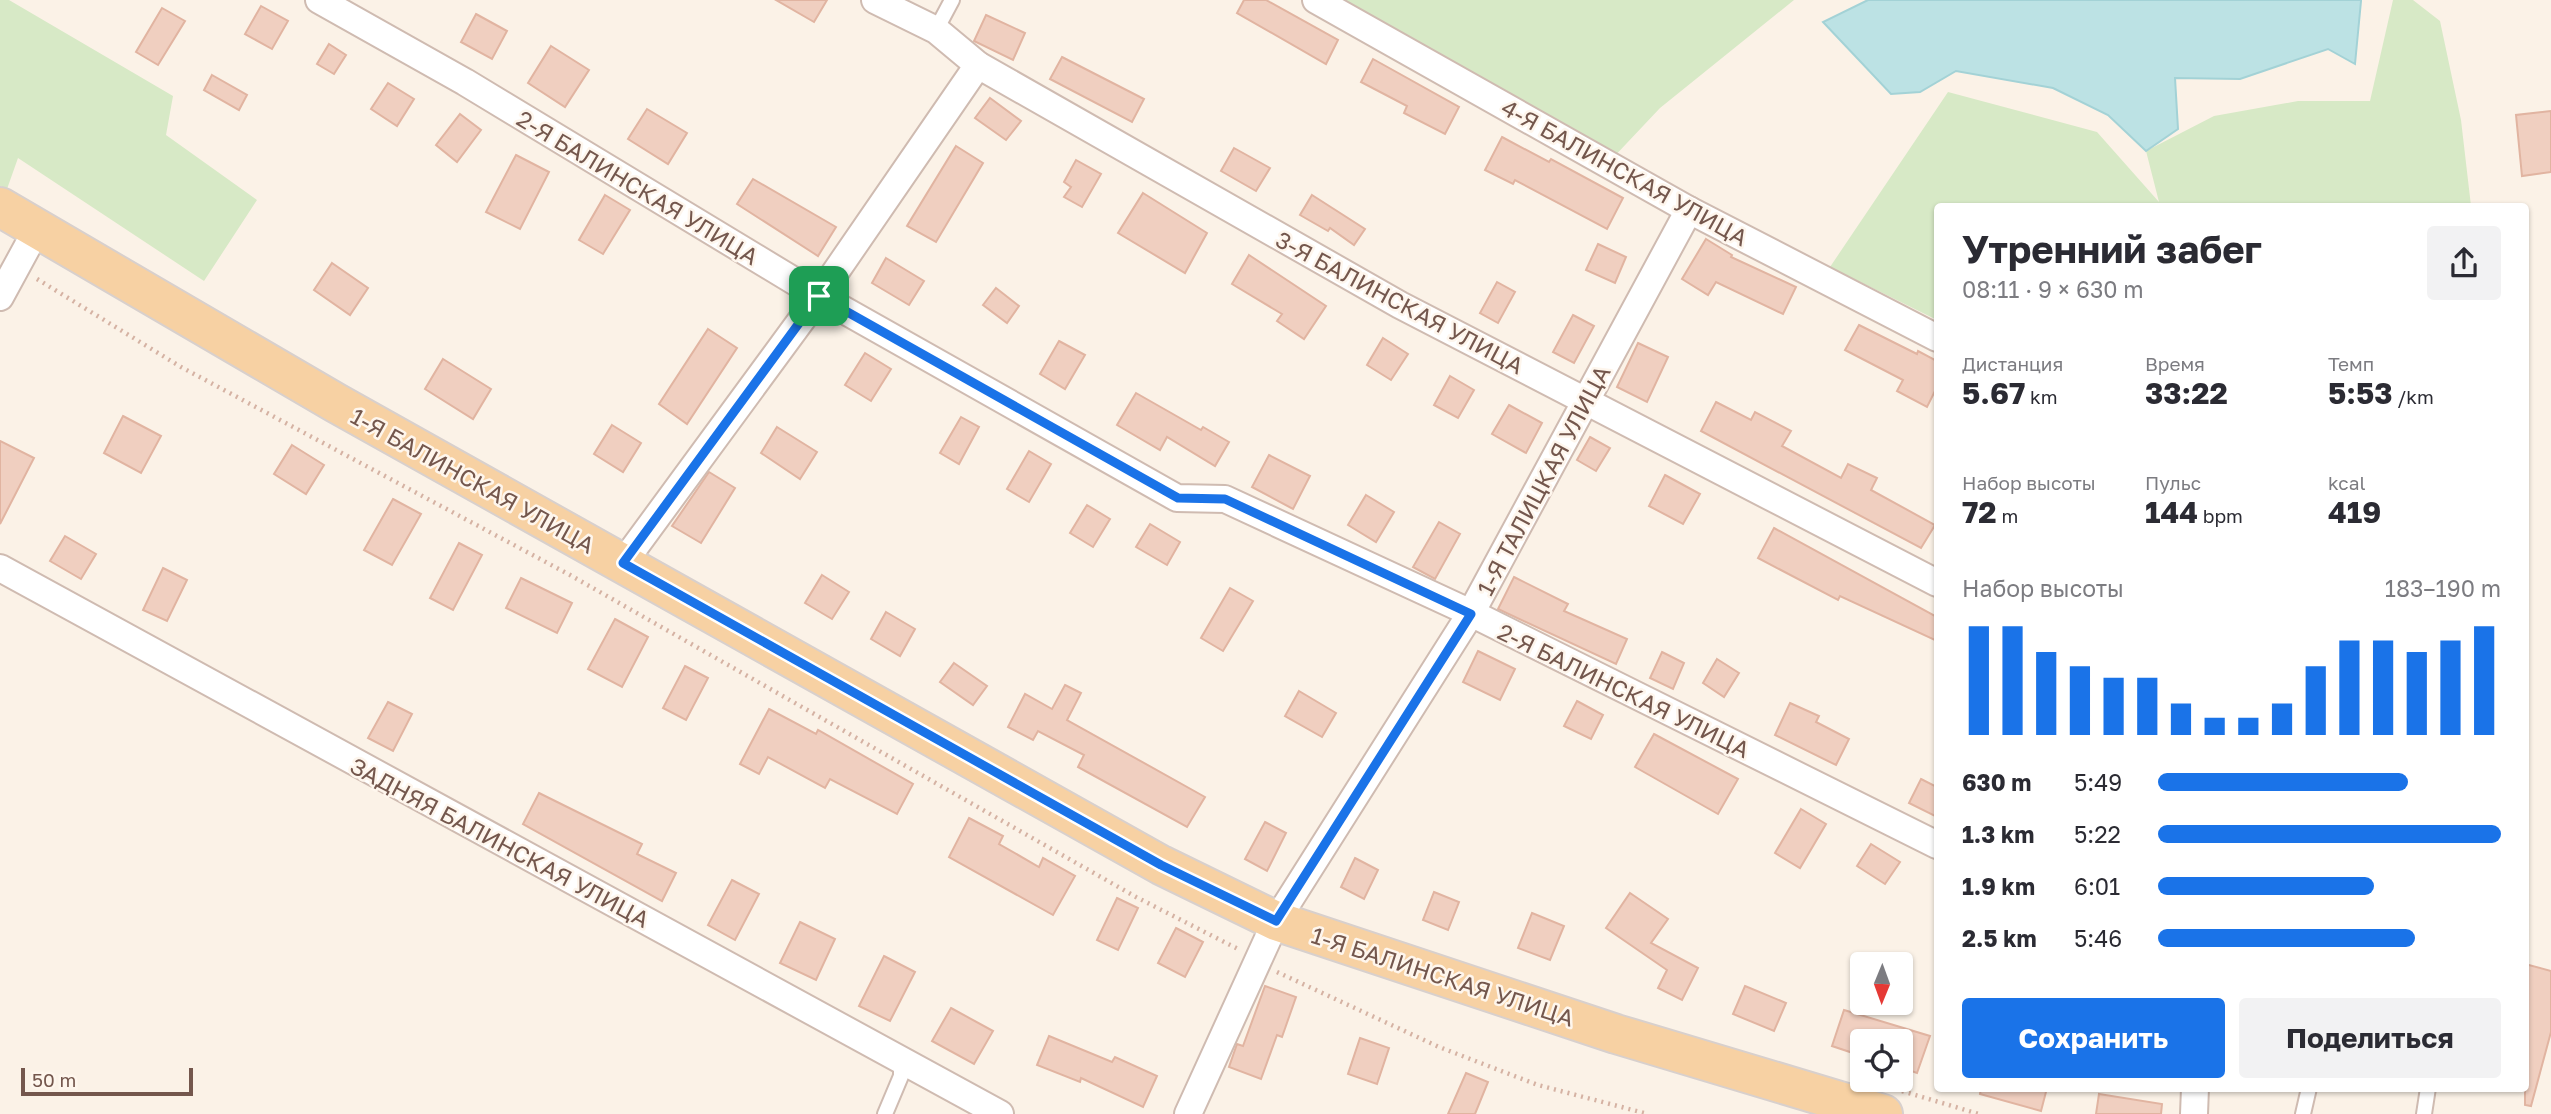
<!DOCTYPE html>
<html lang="ru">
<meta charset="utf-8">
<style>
:root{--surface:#fff;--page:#f2f2f3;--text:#2b2b33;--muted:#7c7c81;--accent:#1a73e8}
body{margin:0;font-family:"Golos Text",sans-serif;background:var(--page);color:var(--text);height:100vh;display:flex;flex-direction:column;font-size:26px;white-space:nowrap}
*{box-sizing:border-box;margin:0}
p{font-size:23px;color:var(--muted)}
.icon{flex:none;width:38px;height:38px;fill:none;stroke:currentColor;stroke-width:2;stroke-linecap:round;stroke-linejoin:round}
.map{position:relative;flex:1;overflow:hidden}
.details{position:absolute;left:1934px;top:203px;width:595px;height:889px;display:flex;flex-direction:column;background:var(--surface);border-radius:7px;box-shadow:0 2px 5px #0004}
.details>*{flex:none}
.needle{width:46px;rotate:181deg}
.buttons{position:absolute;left:1850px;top:952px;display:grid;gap:14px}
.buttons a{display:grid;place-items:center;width:63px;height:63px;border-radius:7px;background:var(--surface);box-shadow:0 2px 5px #0004;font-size:35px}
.scale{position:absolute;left:21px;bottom:18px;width:172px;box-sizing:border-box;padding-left:7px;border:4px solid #74574d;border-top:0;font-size:19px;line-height:24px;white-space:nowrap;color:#74574d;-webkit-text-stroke:5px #fef6ed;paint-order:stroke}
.pin{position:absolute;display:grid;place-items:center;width:60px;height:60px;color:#fff;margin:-30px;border-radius:14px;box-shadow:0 4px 10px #0006}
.round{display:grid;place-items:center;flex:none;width:74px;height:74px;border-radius:7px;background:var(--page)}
.summary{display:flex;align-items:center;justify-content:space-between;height:119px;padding:0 28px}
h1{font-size:38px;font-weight:700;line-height:52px}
.figures{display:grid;grid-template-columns:repeat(3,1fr);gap:10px;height:119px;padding:7px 28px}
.figures div{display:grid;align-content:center}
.figures b{font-size:30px;font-weight:700}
.figures small{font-size:19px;font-weight:400}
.figures p{font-size:19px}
.chart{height:196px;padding:14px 28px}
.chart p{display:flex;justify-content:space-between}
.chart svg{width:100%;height:126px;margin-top:7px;stroke:var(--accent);stroke-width:6}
.button{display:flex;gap:14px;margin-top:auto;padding:14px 28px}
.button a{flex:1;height:80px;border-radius:7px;background:var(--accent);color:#fff;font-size:28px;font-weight:700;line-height:80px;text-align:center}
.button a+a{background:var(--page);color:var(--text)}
ul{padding:0 28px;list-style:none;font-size:23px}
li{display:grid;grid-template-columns:112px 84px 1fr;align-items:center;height:52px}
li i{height:18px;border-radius:9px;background:var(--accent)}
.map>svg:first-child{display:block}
.green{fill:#d7e9c6}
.water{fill:#bce2e4;stroke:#a3d2d6;stroke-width:2}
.building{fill:#f0cfc0;stroke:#e1b4a1;stroke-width:2}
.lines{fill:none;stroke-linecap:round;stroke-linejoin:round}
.service-casing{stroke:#cfbbb1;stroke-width:18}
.minor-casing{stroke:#cfbbb1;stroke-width:30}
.primary-casing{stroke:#d8d0cd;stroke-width:42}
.path{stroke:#d5b2a3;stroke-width:4.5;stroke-dasharray:2 5;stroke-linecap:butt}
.service{stroke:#fff;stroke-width:14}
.minor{stroke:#fff;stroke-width:26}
.primary{stroke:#f7d1a3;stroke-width:38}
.route-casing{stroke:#fff;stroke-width:14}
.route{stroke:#1a73e8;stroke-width:9}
.labels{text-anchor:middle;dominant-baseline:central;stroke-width:5;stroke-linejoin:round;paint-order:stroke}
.street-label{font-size:23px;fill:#74574d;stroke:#fef6ed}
</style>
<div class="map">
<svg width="2551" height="1114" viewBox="0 0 2551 1114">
<rect width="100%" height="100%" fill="#fbf2e7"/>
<!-- green -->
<g class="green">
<path d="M 0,0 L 9,0 L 173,96 L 166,135 L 257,200 L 204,281 L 18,158 L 7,189 L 0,186 Z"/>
<path d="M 1338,0 L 1794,0 L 1660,108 L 1610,161 Z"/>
<path d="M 2393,0 L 2413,0 L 2440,21 L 2461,120 L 2471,206 L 1937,206 L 1937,320 L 1830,267 L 1948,92 L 2097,132 L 2159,202 L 2146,151 L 2214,116 L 2298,101 L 2370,101 Z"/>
</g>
<!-- water -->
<path class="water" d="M 1868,0 L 2361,0 L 2361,1 L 2355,64 L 2328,49 L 2240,79 L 2175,78 L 2178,129 L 2146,151 L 2108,115 L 2053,88 L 1956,71 L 1920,92 L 1891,94 L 1823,22 Z"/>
<!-- building -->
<g class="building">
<path d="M 776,0 L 827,0 L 814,22 Z"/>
<path d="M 1244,0 L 1266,0 L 1338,40 L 1326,64 L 1237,13 Z"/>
<path d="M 261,6 L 288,21 L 272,49 L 245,34 Z"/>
<path d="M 162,8 L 185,21 L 158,65 L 136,52 Z"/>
<path d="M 476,14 L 507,31 L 492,59 L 461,42 Z"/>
<path d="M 986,15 L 1025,33 L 1013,60 L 974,41 Z"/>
<path d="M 329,44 L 346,55 L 334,74 L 317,64 Z"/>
<path d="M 551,46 L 589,70 L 565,107 L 528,83 Z"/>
<path d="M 1062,57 L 1144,99 L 1132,122 L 1050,79 Z"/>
<path d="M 1373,59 L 1459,107 L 1445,134 L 1404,113 L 1407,106 L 1361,82 Z"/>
<path d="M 212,75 L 247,95 L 239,110 L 204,90 Z"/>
<path d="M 388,83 L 414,99 L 397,126 L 371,109 Z"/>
<path d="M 990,98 L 1021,121 L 1006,140 L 975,118 Z"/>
<path d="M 647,109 L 687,133 L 668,164 L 628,139 Z"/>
<path d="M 2551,111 L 2551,172 L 2522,176 L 2516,115 Z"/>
<path d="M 460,114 L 481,130 L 457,162 L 436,145 Z"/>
<path d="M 1502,137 L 1549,162 L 1551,159 L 1623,198 L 1607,229 L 1515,180 L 1513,184 L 1485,170 Z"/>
<path d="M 956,146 L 983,163 L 936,242 L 907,226 Z"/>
<path d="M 1234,148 L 1270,168 L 1256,191 L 1221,171 Z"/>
<path d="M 516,155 L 549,172 L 520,229 L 486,212 Z"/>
<path d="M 1076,160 L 1101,174 L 1082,207 L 1064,197 L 1071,187 L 1064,182 Z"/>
<path d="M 753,179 L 836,227 L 818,256 L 737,204 Z"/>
<path d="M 1143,193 L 1207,233 L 1185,273 L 1118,233 Z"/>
<path d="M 605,195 L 630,210 L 603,254 L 579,240 Z"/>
<path d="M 1312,195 L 1365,229 L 1354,245 L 1330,228 L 1328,231 L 1300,215 Z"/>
<path d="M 1706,239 L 1732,255 L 1731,257 L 1796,287 L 1783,314 L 1716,282 L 1708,295 L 1682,279 Z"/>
<path d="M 1598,244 L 1626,257 L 1615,283 L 1586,270 Z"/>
<path d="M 1249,255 L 1326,306 L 1304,339 L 1277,321 L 1282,314 L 1232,284 Z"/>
<path d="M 886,258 L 924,281 L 909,305 L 872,283 Z"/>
<path d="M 332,263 L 368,288 L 350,315 L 314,290 Z"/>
<path d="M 1497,282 L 1515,292 L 1498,323 L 1480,313 Z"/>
<path d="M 996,288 L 1019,306 L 1007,323 L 983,305 Z"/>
<path d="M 1573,315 L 1594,326 L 1574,363 L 1553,352 Z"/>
<path d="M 1859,325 L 1917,354 L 1918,351 L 1937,361 L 1937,387 L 1927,407 L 1897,391 L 1903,380 L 1845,350 Z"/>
<path d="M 708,329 L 737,348 L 687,424 L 659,404 Z"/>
<path d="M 1383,338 L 1408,354 L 1391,380 L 1367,365 Z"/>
<path d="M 1059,341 L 1085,355 L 1065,389 L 1040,374 Z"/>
<path d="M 1638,343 L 1668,357 L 1647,402 L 1617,387 Z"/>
<path d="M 865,353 L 891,369 L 871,401 L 845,385 Z"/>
<path d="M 443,359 L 491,389 L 473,419 L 425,389 Z"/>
<path d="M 1450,376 L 1474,390 L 1458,418 L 1434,405 Z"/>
<path d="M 1136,393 L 1201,430 L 1203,427 L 1229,442 L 1215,466 L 1167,437 L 1160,450 L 1117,425 Z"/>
<path d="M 1716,402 L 1751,420 L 1755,412 L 1791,431 L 1782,446 L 1841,478 L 1848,464 L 1877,478 L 1871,490 L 1935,525 L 1921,548 L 1701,431 Z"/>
<path d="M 1509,405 L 1542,423 L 1526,453 L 1492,434 Z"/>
<path d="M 123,416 L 161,436 L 141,473 L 104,453 Z"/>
<path d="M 961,417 L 979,427 L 959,464 L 940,453 Z"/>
<path d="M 612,425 L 641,443 L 623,472 L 594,454 Z"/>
<path d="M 777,427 L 817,452 L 800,479 L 761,453 Z"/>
<path d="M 1590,437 L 1610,448 L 1596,471 L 1577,460 Z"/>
<path d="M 0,441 L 34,458 L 0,524 Z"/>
<path d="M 292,445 L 324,465 L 306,494 L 274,474 Z"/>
<path d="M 1029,451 L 1051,464 L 1029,502 L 1007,489 Z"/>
<path d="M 1269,455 L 1310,476 L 1293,509 L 1252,487 Z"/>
<path d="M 709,472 L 735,488 L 701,543 L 672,526 Z"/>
<path d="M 1665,475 L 1700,494 L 1683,524 L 1649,506 Z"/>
<path d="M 1366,495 L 1394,512 L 1376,542 L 1348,525 Z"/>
<path d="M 393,499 L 421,514 L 392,565 L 364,550 Z"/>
<path d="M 1087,505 L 1110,519 L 1093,547 L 1070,533 Z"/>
<path d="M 1439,522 L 1460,534 L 1435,579 L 1413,567 Z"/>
<path d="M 1150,524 L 1180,542 L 1167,565 L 1136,547 Z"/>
<path d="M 1774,528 L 1937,617 L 1937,641 L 1840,596 L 1838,600 L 1758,558 Z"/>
<path d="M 65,536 L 96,554 L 81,579 L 50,561 Z"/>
<path d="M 459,543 L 482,555 L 453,610 L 430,598 Z"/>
<path d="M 163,568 L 187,580 L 167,621 L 143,610 Z"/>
<path d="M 822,575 L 849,592 L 832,619 L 805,603 Z"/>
<path d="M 1514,577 L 1568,604 L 1564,611 L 1627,639 L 1616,664 L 1498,609 Z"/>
<path d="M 521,578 L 572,603 L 557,633 L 506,608 Z"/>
<path d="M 1230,588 L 1253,601 L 1223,651 L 1201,638 Z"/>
<path d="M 886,612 L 915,629 L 900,656 L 871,639 Z"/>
<path d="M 615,619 L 648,637 L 622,687 L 588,669 Z"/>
<path d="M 1478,651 L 1515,669 L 1500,700 L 1463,682 Z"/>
<path d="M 1662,652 L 1684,663 L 1673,689 L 1650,678 Z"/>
<path d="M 1717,659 L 1739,673 L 1724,697 L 1703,683 Z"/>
<path d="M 954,663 L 987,686 L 973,705 L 940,682 Z"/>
<path d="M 685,666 L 708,678 L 686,720 L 663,708 Z"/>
<path d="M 1065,685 L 1081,693 L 1067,720 L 1205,797 L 1187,827 L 1078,767 L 1084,755 L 1038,731 L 1033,740 L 1008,727 L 1025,694 L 1052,709 Z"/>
<path d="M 1299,691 L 1336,713 L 1322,737 L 1285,716 Z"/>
<path d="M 1577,701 L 1603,715 L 1591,739 L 1564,726 Z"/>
<path d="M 388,702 L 412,714 L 393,751 L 368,738 Z"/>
<path d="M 1790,703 L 1819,716 L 1816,722 L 1849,739 L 1836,765 L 1775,735 Z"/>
<path d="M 769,709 L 816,734 L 818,730 L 913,784 L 897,814 L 830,779 L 825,788 L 768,757 L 759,774 L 740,764 Z"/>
<path d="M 1654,734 L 1738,779 L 1718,814 L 1635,767 Z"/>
<path d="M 1921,779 L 1937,787 L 1937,817 L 1909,803 Z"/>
<path d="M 539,793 L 642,844 L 637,854 L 676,873 L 662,901 L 523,824 Z"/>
<path d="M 1801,809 L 1826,824 L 1800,868 L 1775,853 Z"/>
<path d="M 969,818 L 1003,836 L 999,844 L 1039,867 L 1043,858 L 1075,876 L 1053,915 L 949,857 Z"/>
<path d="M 1265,822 L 1286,833 L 1267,871 L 1245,859 Z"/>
<path d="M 1871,844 L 1900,862 L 1885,884 L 1857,866 Z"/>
<path d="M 1355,858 L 1378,870 L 1364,899 L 1341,887 Z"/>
<path d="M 732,880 L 759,894 L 735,940 L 708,925 Z"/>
<path d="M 1434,892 L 1459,902 L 1448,930 L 1423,920 Z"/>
<path d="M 1630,893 L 1668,919 L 1651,943 L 1698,968 L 1682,1000 L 1658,988 L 1667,970 L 1606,928 Z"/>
<path d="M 1117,898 L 1138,908 L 1118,950 L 1097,940 Z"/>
<path d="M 1532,913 L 1564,926 L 1550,960 L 1518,948 Z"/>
<path d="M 800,922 L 835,939 L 816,980 L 780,963 Z"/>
<path d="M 1176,928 L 1203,942 L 1185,977 L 1158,963 Z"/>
<path d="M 884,956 L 915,972 L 890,1021 L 859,1006 Z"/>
<path d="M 2525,964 L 2551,971 L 2551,1032 L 2531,1106 L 2525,1105 Z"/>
<path d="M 1265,986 L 1296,997 L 1282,1037 L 1277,1035 L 1261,1079 L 1229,1067 L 1237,1044 L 1243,1046 Z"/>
<path d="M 1745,986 L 1786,1003 L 1774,1031 L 1733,1014 Z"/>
<path d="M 951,1008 L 993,1031 L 974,1064 L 932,1041 Z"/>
<path d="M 1844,1010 L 1930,1036 L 1917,1073 L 1900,1067 L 1900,1041 L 1862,1041 L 1862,1056 L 1832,1046 Z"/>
<path d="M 1049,1036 L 1112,1062 L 1115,1057 L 1157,1076 L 1143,1107 L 1081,1078 L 1080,1082 L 1037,1065 Z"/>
<path d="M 1360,1038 L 1389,1048 L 1377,1084 L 1348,1074 Z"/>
<path d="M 1466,1073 L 1488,1082 L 1475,1114 L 1448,1114 Z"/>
<path d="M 1981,1088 L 2047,1088 L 2041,1111 L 1980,1094 Z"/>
<path d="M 2099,1094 L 2162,1104 L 2161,1114 L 2096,1114 Z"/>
</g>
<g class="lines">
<!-- service casing -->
<g class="service-casing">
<g id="service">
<path d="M 936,30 L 952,0"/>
<path d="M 885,1114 L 901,1076 L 901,1058"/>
<path d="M 2303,1114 L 2309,1088"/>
<path d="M 2424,1114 L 2428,1088"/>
</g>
</g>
<!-- minor casing -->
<g class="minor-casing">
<g id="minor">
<path d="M 319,0 L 465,82 L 819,296 L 1177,498 L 1225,499 L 1471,613 L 1937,845"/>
<path d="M 875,0 L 936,30 L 978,65 L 1400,305 L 1937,583"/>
<path d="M 1316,0 L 1689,210 L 1937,338"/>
<path d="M 0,297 L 37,229"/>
<path d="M 623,563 L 819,296 L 978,65"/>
<path d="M 0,568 L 1000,1114"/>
<path d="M 1188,1114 L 1276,921 L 1471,613 L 1689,210"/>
<path d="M 2194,1114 L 2195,1088"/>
</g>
</g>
<!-- primary casing -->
<g class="primary-casing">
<path id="primary" d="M 0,207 L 336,403 L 1161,865 L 1276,921 L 1616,1034 L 1883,1114"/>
</g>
<!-- path -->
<g class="path">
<path d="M 37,279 L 181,367 L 570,575 L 1136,897 L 1240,950"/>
<path d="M 1277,972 L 1439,1047 L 1538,1085 L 1648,1114"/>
<path d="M 1902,1091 L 1979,1114"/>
</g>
<!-- service -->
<use href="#service" class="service"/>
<!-- minor -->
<use href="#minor" class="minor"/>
<!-- primary -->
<use href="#primary" class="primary"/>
</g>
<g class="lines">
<!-- route casing -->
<g class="route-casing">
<path id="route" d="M 819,296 L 1178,498 L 1225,499 L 1471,614 L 1276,921 L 1161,865 L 623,563 Z"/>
</g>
<!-- route -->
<use href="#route" class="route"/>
</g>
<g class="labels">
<!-- street labels -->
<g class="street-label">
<text transform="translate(1625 172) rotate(29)">4-Я БАЛИНСКАЯ УЛИЦА</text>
<text transform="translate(638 187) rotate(31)">2-Я БАЛИНСКАЯ УЛИЦА</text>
<text transform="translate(1400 302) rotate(28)">3-Я БАЛИНСКАЯ УЛИЦА</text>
<text transform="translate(473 480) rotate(29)">1-Я БАЛИНСКАЯ УЛИЦА</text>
<text transform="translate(1543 480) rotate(-62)">1-Я ТАЛИЦКАЯ УЛИЦА</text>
<text transform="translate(1624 690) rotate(26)">2-Я БАЛИНСКАЯ УЛИЦА</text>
<text transform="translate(500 842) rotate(28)">ЗАДНЯЯ БАЛИНСКАЯ УЛИЦА</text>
<text transform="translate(1443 976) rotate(18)">1-Я БАЛИНСКАЯ УЛИЦА</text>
</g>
</g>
</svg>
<div class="buttons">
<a><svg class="needle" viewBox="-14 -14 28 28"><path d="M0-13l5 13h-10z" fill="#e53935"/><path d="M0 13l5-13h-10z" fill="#7c7c81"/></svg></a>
<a><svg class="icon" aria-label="locate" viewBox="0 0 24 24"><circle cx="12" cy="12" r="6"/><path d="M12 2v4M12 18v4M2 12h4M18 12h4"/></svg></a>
</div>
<div class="scale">50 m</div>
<div class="pin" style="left:819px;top:296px;background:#1e9e55"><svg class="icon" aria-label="arrive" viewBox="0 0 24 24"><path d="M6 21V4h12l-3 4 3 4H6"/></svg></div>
<section class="details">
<div class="summary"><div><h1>Утренний забег</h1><p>08:11 · 9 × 630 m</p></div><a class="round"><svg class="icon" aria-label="share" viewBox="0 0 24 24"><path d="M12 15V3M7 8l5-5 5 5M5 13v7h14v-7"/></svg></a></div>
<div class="figures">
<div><p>Дистанция</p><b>5.67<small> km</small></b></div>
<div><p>Время</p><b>33:22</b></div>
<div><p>Темп</p><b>5:53<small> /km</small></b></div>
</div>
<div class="figures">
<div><p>Набор высоты</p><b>72<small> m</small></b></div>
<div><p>Пульс</p><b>144<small> bpm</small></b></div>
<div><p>kcal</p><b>419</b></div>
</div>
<div class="chart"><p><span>Набор высоты</span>183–190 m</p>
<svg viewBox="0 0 160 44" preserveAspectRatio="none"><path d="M5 44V6M15 44V6M25 44V15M35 44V20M45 44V24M55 44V24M65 44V33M75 44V38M85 44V38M95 44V33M105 44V20M115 44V11M125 44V11M135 44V15M145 44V11M155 44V6"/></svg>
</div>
<ul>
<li><b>630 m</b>5:49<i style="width:73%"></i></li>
<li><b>1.3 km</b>5:22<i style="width:100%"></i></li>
<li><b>1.9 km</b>6:01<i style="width:63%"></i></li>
<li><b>2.5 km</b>5:46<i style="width:75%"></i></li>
</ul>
<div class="button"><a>Сохранить</a><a>Поделиться</a></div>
</section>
</div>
